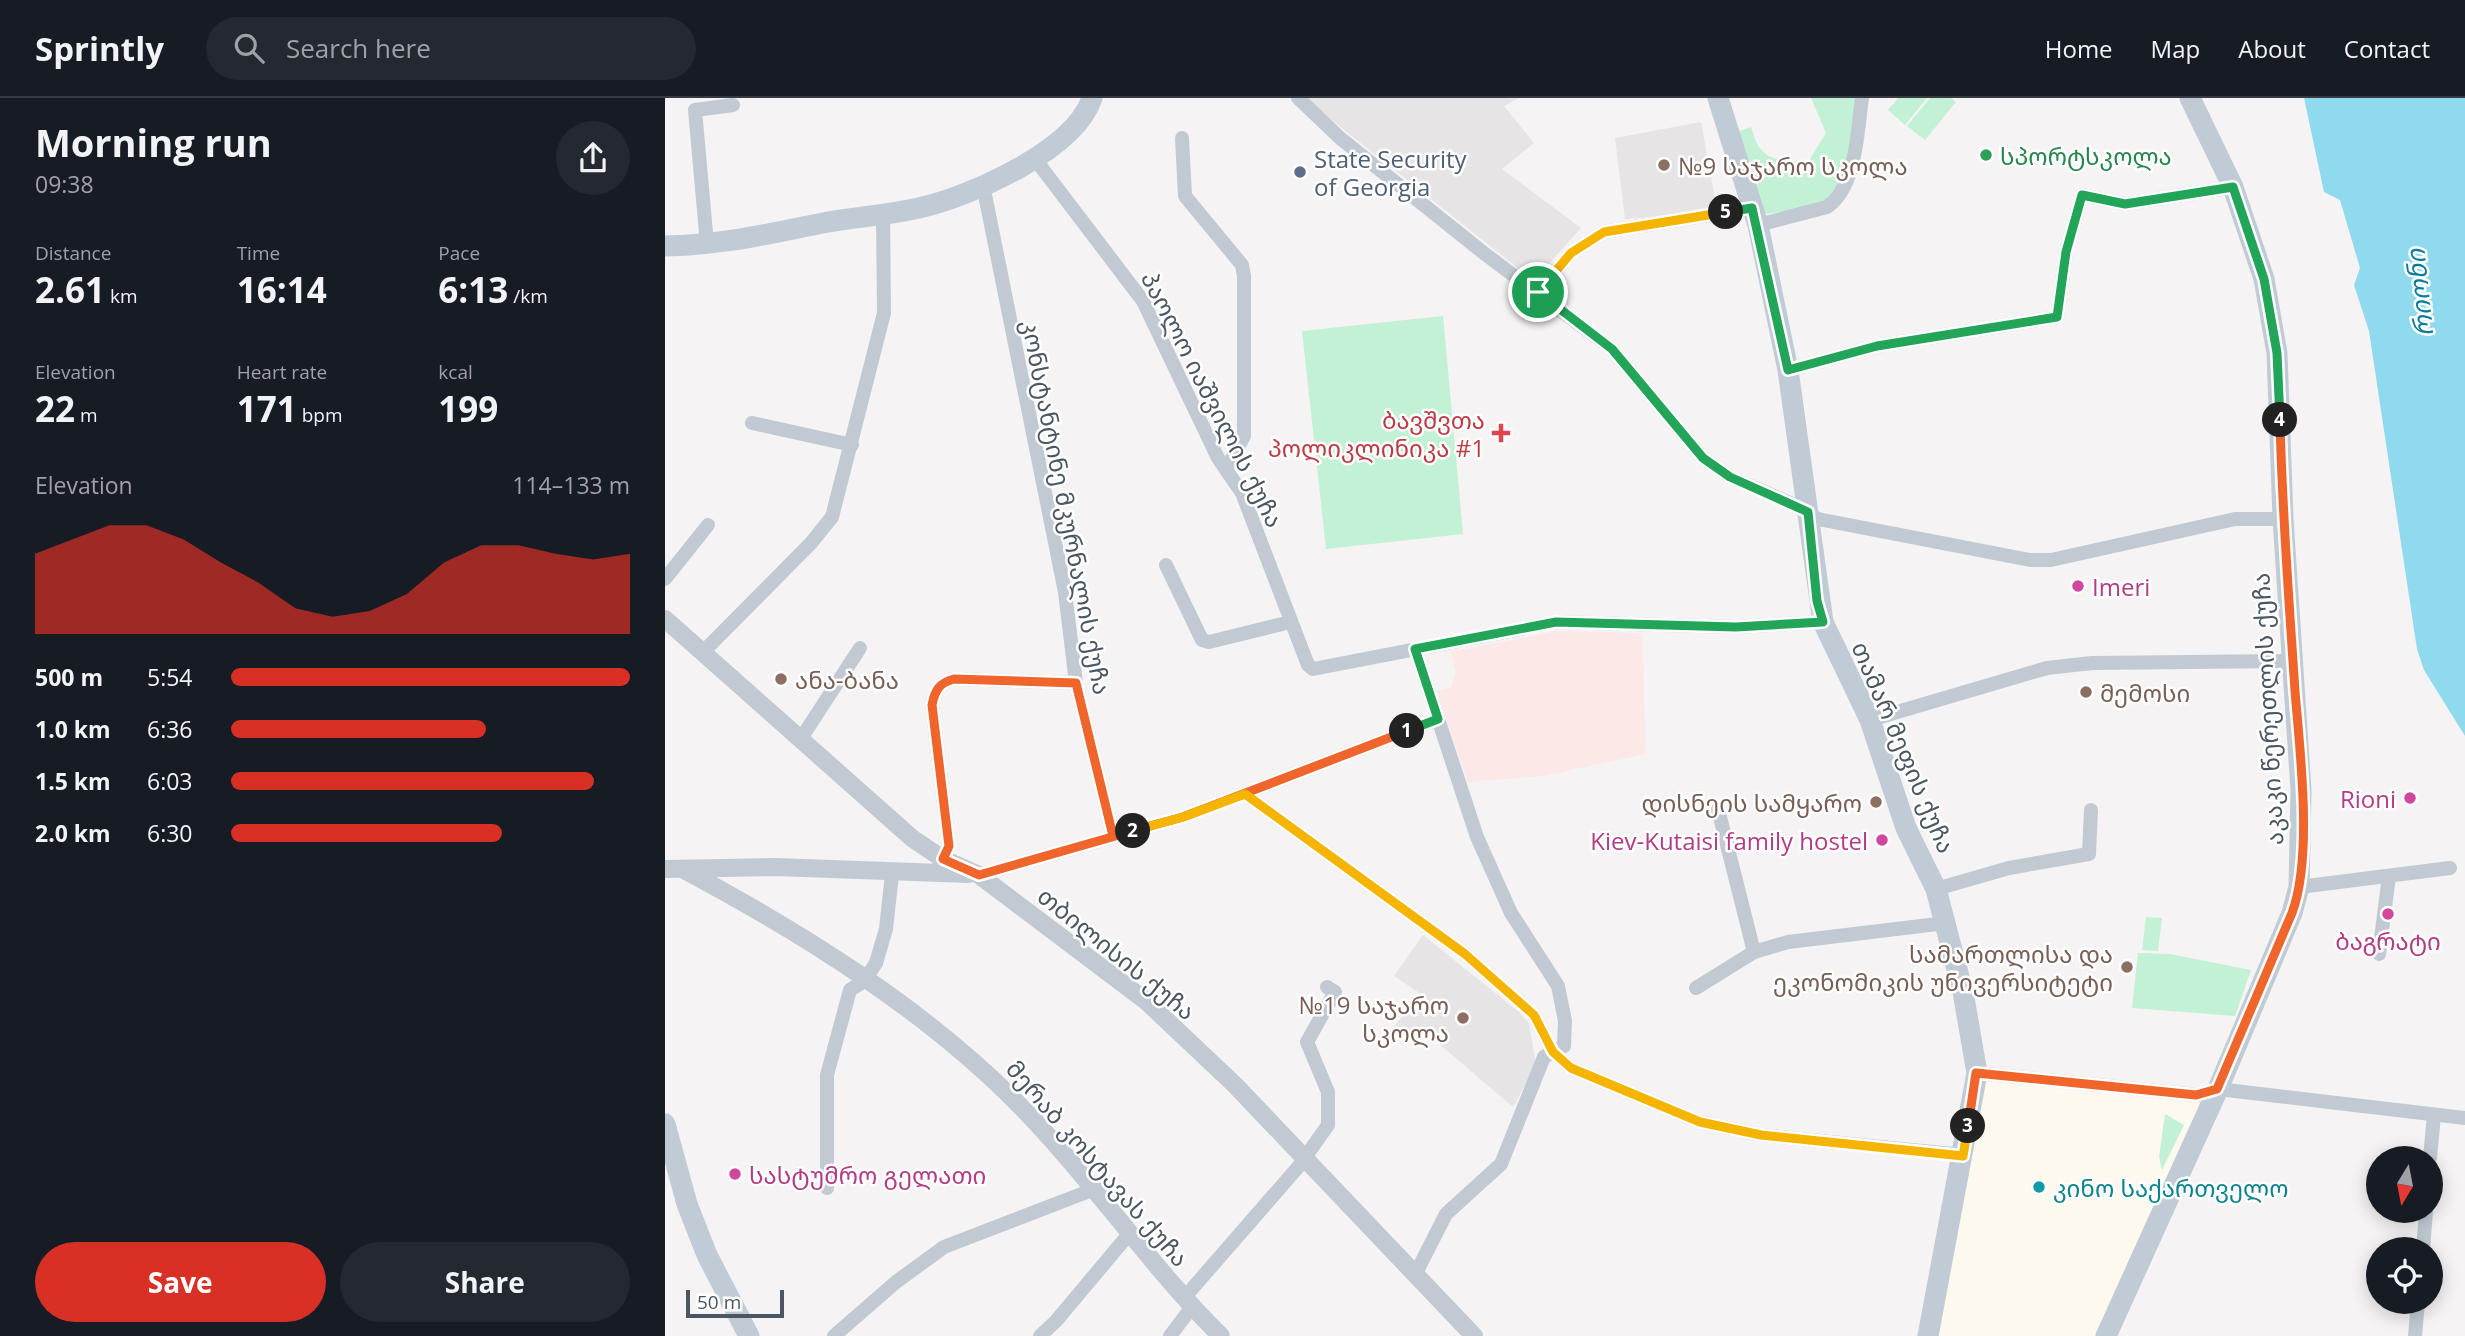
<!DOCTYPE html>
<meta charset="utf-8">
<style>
:root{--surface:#171b24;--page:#242831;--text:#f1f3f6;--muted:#9ea1a6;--line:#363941;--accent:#d93025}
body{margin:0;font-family:"Open Sans","Noto Sans Georgian",sans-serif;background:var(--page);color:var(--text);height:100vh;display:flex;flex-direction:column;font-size:26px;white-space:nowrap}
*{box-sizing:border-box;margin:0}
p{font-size:23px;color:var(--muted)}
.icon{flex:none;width:38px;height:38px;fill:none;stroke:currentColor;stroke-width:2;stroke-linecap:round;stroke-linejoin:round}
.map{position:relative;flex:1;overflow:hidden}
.sheet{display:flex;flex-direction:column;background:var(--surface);width:665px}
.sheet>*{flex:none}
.needle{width:46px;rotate:190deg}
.tools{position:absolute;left:1701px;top:1048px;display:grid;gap:14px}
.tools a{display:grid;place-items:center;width:77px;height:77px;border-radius:50%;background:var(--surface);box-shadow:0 4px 18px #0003;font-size:35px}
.scale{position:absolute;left:21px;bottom:18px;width:98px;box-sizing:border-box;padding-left:7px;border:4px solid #4a5661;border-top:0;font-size:19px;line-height:24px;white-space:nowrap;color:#4a5661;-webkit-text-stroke:5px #fff;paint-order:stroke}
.pin{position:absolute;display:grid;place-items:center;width:60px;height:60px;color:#fff;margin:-30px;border:4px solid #fff;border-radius:50%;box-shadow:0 2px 7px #0007}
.km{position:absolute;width:35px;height:35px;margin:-18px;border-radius:50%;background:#222;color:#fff;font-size:19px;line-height:35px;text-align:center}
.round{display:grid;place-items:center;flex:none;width:74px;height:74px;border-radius:37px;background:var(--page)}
.headline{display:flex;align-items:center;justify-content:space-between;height:119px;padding:0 35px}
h1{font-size:38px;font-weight:700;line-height:52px}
.stats{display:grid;grid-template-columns:repeat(3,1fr);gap:10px;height:119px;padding:7px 35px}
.stats div{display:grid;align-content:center}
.stats b{font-size:35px;font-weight:700}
.stats small{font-size:19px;font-weight:400}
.stats p{font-size:19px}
.chart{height:196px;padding:14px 35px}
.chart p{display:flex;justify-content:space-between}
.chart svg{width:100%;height:126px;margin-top:7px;fill:var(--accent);opacity:.7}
.primary-button{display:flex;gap:14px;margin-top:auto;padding:14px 35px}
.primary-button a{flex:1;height:80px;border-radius:42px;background:var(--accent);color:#fff;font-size:28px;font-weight:700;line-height:80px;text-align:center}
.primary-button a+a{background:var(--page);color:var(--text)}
ul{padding:0 35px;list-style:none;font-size:23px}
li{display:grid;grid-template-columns:112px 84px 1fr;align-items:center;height:52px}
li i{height:18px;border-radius:9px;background:var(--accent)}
header{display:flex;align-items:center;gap:42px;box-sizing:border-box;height:98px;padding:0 35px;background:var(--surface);border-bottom:2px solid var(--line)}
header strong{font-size:33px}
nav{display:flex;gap:38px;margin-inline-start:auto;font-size:24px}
.search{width:490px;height:63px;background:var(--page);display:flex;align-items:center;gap:18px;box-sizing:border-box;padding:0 24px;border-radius:38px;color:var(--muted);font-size:26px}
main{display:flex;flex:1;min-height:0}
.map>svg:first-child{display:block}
.commercial{fill:#fdf9ef}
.education{fill:#e6e4e5}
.medical{fill:#fce8e6}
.green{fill:#c3f1d5}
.water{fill:#90daee}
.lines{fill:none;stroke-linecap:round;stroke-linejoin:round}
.minor{stroke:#c1cad2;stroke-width:14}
.tertiary{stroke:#c1cad2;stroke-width:18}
.secondary{stroke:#c1cbd6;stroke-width:21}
.split-1-casing{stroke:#fff;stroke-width:14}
.split-2-casing{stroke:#fff;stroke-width:14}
.split-3-casing{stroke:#fff;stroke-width:14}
.split-4-casing{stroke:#fff;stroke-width:14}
.split-5-casing{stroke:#fff;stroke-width:14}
.split-6-casing{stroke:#fff;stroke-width:14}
.split-1{stroke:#22a559;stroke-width:9}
.split-2{stroke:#f0652b;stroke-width:9}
.split-3{stroke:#f5b400;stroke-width:9}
.split-4{stroke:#f0652b;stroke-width:9}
.split-5{stroke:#22a559;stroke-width:9}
.split-6{stroke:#f5b400;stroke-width:9}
.leisure-dot{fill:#2e9e5b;stroke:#fff;stroke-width:2.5}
.education-dot{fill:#8d6e63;stroke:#fff;stroke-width:2.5}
.service-dot{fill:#5c6f8a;stroke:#fff;stroke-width:2.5}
.health-dot{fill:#e0444e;stroke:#fff;stroke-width:2.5}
.hotel-dot{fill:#d1479c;stroke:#fff;stroke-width:2.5}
.culture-dot{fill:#0f9aa8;stroke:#fff;stroke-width:2.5}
.labels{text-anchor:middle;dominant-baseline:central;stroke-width:5;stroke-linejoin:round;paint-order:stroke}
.leisure-label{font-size:24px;fill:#27864d;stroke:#fff;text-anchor:start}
.service-label{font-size:24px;fill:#4e5e75;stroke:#fff;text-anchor:start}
.education-label{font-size:24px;fill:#785e54;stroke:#fff;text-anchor:start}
.street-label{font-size:24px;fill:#4a5661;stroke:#fff}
.health-label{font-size:24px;fill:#be3a42;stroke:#fff;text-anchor:end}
.hotel-label{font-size:24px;fill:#b23c85;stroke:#fff;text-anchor:start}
.culture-label{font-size:24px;fill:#0d838f;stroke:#fff;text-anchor:start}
.water-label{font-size:26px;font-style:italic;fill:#0c7c9b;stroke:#fff}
</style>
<header>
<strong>Sprintly</strong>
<div class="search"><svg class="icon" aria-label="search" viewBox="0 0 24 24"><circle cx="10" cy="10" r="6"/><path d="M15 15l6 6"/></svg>Search here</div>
<nav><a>Home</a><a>Map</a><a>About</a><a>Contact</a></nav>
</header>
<main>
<section class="sheet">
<div class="headline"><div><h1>Morning run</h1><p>09:38</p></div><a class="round"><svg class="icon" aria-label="share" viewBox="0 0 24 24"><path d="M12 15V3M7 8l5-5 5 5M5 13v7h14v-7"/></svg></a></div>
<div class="stats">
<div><p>Distance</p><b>2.61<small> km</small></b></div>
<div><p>Time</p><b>16:14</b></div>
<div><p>Pace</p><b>6:13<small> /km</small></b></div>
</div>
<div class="stats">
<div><p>Elevation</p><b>22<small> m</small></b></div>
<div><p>Heart rate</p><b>171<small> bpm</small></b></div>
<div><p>kcal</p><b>199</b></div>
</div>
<div class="chart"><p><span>Elevation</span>114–133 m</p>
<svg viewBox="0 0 160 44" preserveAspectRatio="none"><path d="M0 44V16L10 11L20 6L30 6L40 11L50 19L60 26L70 35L80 38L90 36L100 30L110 19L120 13L130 13L140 16L150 18L160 16V44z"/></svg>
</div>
<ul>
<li><b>500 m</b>5:54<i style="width:100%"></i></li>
<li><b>1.0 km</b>6:36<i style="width:64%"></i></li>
<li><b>1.5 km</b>6:03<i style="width:91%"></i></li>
<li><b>2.0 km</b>6:30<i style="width:68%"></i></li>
</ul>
<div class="primary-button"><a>Save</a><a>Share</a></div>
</section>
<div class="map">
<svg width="1800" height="1238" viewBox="0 0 1800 1238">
<rect width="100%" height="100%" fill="#f5f3f3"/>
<!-- commercial -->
<path class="commercial" d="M 1315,983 L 1543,1006 L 1437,1238 L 1267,1238 Z"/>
<!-- education -->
<g class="education">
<path d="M 639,0 L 854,0 L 839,8 L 869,45 L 837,71 L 916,130 L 869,183 Z"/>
<path d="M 1036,24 L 1052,111 L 1015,118 L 960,121 L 950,40 Z"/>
<path d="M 758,837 L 854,914 L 864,925 L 871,967 L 848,1009 L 759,933 L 750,944 L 726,932 L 756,896 L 729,878 Z"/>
</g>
<!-- medical -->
<path class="medical" d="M 891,533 L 977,535 L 981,656 L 878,678 L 803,684 L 772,593 L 786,590 L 791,574 L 786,554 Z"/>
<!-- green -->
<g class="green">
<path d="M 1146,0 L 1193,0 C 1188,26 1184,96 1155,106 C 1136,112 1115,113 1095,117 L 1072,34 L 1086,29 C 1095,64 1111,62 1143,64 L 1161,35 Z"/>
<path d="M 1233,0 L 1262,0 L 1240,27 L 1223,12 Z"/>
<path d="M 1265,0 L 1286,0 L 1291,4 L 1260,42 L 1242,28 Z"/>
<path d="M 778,218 L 798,436 L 661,451 L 637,233 Z"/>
<path d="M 1481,819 L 1497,820 L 1493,853 L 1477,852 Z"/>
<path d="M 1473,855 L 1505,856 L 1586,872 L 1570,918 L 1467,910 Z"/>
<path d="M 1500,1016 L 1519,1027 L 1497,1072 L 1494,1059 Z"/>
</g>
<!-- water -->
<path class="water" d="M 1639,0 L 1800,0 L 1800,638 L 1759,572 L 1752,551 L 1704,233 L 1689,187 L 1695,170 L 1675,102 L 1659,94 Z"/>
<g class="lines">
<!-- minor -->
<g class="minor">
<path d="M 633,0 L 675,40 L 820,156 L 947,251 L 1038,360 L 1065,379 L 1125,405 L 1153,421 L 1365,462 L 1386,462 L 1570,421 L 1618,421"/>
<path d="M 517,40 L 520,98 L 577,167 L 579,178 L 579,338 L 562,370"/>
<path d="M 370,61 L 478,203 L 553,360 L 577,395 L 643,567 L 648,571 L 891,524 L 1071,529 L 1158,524"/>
<path d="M 318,87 L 400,494 L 411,585 L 448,738"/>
<path d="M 1093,127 L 1162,109 C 1192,88 1192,34 1197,0"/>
<path d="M 42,146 L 30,12 L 68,7"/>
<path d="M 873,194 L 906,155 L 939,134 L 1087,110"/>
<path d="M 1123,272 L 1212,248 L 1392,219 L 1401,154 L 1417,97 L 1460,106 L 1568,89"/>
<path d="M 87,325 L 187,347"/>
<path d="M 501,467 L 537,542 L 544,544 L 625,524"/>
<path d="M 0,481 L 43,427"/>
<path d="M 750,551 L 812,739 L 846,815 L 893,888 L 900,923 L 899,948 L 879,959 L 836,1066 L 781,1116 L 750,1177"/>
<path d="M 37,555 L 146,445 L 167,419 L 219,215 L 218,115"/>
<path d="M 1205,622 L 1382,570 L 1427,565 L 1628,563"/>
<path d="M 135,642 L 195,550"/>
<path d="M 580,696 L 800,856 L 869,917 L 888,954 L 906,970 L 1035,1024 L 1096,1037 L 1298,1057"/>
<path d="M 1053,711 L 1089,854"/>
<path d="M 274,768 L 284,748 L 267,607 C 270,592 274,585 289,581 L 411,585"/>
<path d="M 314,777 L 518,719 L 773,621"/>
<path d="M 1634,789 L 1785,770"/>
<path d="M 1271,791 L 1344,770 L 1424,756 L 1426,712"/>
<path d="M 1714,856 L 1724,778"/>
<path d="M 1031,890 L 1089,854 L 1123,844 L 1281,825"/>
<path d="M 1312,975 L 1532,997 L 1553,991 L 1800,1020"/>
<path d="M 1765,1060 L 1769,1017"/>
<path d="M 162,1090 L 162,977 L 185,892 L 199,883 L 211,865 L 221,831 L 227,776"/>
<path d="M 1758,1152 L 1761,1113"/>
<path d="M 519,1200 L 634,1068 L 663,1027 L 663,994 L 642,944 L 670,894 L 662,889"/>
<path d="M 169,1238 L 231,1184 L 279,1149 L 427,1092"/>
<path d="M 375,1238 L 391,1223 L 464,1136"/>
<path d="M 505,1238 L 527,1209"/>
<path d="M 1750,1238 L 1753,1204"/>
</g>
<!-- tertiary -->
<g class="tertiary">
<path d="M 0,521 L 248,741 L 278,761 L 314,777 L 481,903 L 570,987 L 809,1238"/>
<path d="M 0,771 L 111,769 L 304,776"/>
<path d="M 21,773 C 141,837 267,916 361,1014 C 430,1085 485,1168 556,1238"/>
</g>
<!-- secondary -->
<g class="secondary">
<path d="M 1053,0 L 1093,127 L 1123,272 L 1158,524 L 1205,622 L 1241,730 L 1271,791 L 1298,894 L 1312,975 L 1263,1238"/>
<path d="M 0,148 C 58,147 102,136 158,125 C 190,119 225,117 258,109 C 308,97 410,52 427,0"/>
<path d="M 0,1026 L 22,1106 L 42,1157 L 84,1238"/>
<path d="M 1441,1238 L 1553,991 L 1627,815 L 1634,789 L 1636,692 L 1618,421 L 1612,255 L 1599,181 L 1568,89 L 1525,0"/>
</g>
</g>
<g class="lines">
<!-- split-1 casing -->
<g class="split-1-casing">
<path id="split-1" d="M 742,633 L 773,621 L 750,551 L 891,524 L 1071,529 L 1158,524 L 1152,503 L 1143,414 L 1065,379 L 1038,360 L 947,251 L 873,194"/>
</g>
<!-- split-2 casing -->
<g class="split-2-casing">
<path id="split-2" d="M 468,733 L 314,777 L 278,761 L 284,748 L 267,607 C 270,592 274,585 289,581 L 411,585 L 448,738 L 518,719 L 742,633"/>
</g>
<!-- split-3 casing -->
<g class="split-3-casing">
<path id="split-3" d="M 468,733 L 518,719 L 580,696 L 800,856 L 869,917 L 888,954 L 906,970 L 1035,1024 L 1096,1037 L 1298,1058 L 1303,1028"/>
</g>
<!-- split-4 casing -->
<g class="split-4-casing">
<path id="split-4" d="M 1303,1028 L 1311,975 L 1531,997 L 1552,991 L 1627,815 C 1648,759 1635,654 1630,593 C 1624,502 1617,413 1615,322"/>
</g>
<!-- split-5 casing -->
<g class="split-5-casing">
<path id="split-5" d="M 1061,114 L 1087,110 L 1123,272 L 1212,248 L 1392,219 L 1401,154 L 1417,97 L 1460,106 L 1568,89 L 1599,181 L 1612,255 L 1615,322"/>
</g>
<!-- split-6 casing -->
<g class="split-6-casing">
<path id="split-6" d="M 873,194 L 906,155 L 939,134 L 1061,114"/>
</g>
<!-- split-1 -->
<use href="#split-1" class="split-1"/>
<!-- split-2 -->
<use href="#split-2" class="split-2"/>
<!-- split-3 -->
<use href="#split-3" class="split-3"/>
<!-- split-4 -->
<use href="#split-4" class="split-4"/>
<!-- split-5 -->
<use href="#split-5" class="split-5"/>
<!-- split-6 -->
<use href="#split-6" class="split-6"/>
</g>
<!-- markers -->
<circle class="leisure-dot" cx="1321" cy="57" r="7"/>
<g class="education-dot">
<circle cx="999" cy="67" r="7"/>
<circle cx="116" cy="581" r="7"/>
<circle cx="1421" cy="594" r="7"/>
<circle cx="1211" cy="704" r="7"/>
<circle cx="1462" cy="869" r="7"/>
<circle cx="798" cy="920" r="7"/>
</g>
<circle class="service-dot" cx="635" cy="74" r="7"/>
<path class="health-dot" d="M832.5 324.5h7v7h7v7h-7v7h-7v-7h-7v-7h7z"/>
<g class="hotel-dot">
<circle cx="1413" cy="488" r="7"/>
<circle cx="1745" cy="700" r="7"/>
<circle cx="1217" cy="742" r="7"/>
<circle cx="1723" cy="816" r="7"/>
<circle cx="70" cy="1076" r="7"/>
</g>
<circle class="culture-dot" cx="1374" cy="1089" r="7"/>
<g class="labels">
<!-- leisure labels -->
<g class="leisure-label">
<text x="1335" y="57">სპორტსკოლა</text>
</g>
<!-- service labels -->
<g class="service-label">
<text x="649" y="60">State Security<tspan x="649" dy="28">of Georgia</tspan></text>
</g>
<!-- education labels -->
<g class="education-label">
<text x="1013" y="67">№9 საჯარო სკოლა</text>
<text x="130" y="581">ანა-ბანა</text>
<text x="1435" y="594">მემოსი</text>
<text x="1197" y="704" text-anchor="end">დისნეის სამყარო</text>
<text x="1448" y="855" text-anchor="end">სამართლისა და<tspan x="1448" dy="28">ეკონომიკის უნივერსიტეტი</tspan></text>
<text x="784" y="906" text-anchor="end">№19 საჯარო<tspan x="784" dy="28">სკოლა</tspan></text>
</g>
<!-- street labels -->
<g class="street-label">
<text transform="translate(548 301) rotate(63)">პაოლო იაშვილის ქუჩა</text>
<text transform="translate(402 409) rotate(79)">კონსტანტინე მკურნალის ქუჩა</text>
<text transform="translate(1602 611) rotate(-93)">აკაკი წერეთლის ქუჩა</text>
<text transform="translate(1239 649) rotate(67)">თამარ მეფის ქუჩა</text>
<text transform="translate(452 855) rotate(39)">თბილისის ქუჩა</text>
<text transform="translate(433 1065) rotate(49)">მერაბ კოსტავას ქუჩა</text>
</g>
<!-- health labels -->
<g class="health-label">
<text x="820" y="321">ბავშვთა<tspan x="820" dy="28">პოლიკლინიკა #1</tspan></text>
</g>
<!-- hotel labels -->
<g class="hotel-label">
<text x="1427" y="488">Imeri</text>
<text x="1731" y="700" text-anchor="end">Rioni</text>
<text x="1203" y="742" text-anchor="end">Kiev-Kutaisi family hostel</text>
<text x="1723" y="842" text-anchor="middle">ბაგრატი</text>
<text x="84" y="1076">სასტუმრო გელათი</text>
</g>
<!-- culture labels -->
<g class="culture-label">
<text x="1388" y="1089">კინო საქართველო</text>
</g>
<!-- water labels -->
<g class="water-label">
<text transform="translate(1754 195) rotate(-96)">რიონი</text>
</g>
</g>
</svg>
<div class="tools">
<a><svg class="needle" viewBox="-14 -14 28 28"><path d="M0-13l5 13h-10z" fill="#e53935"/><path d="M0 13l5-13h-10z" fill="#9ea1a6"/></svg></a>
<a><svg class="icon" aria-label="locate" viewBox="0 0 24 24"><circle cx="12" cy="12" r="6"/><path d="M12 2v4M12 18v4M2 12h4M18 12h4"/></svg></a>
</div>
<div class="scale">50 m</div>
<div class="pin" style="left:873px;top:194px;background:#1e9e55"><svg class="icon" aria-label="arrive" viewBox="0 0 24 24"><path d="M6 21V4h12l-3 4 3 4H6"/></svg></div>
<b class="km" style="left:742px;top:633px">1</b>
<b class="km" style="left:468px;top:733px">2</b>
<b class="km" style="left:1303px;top:1028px">3</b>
<b class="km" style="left:1615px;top:322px">4</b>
<b class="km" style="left:1061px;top:114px">5</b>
</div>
</main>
